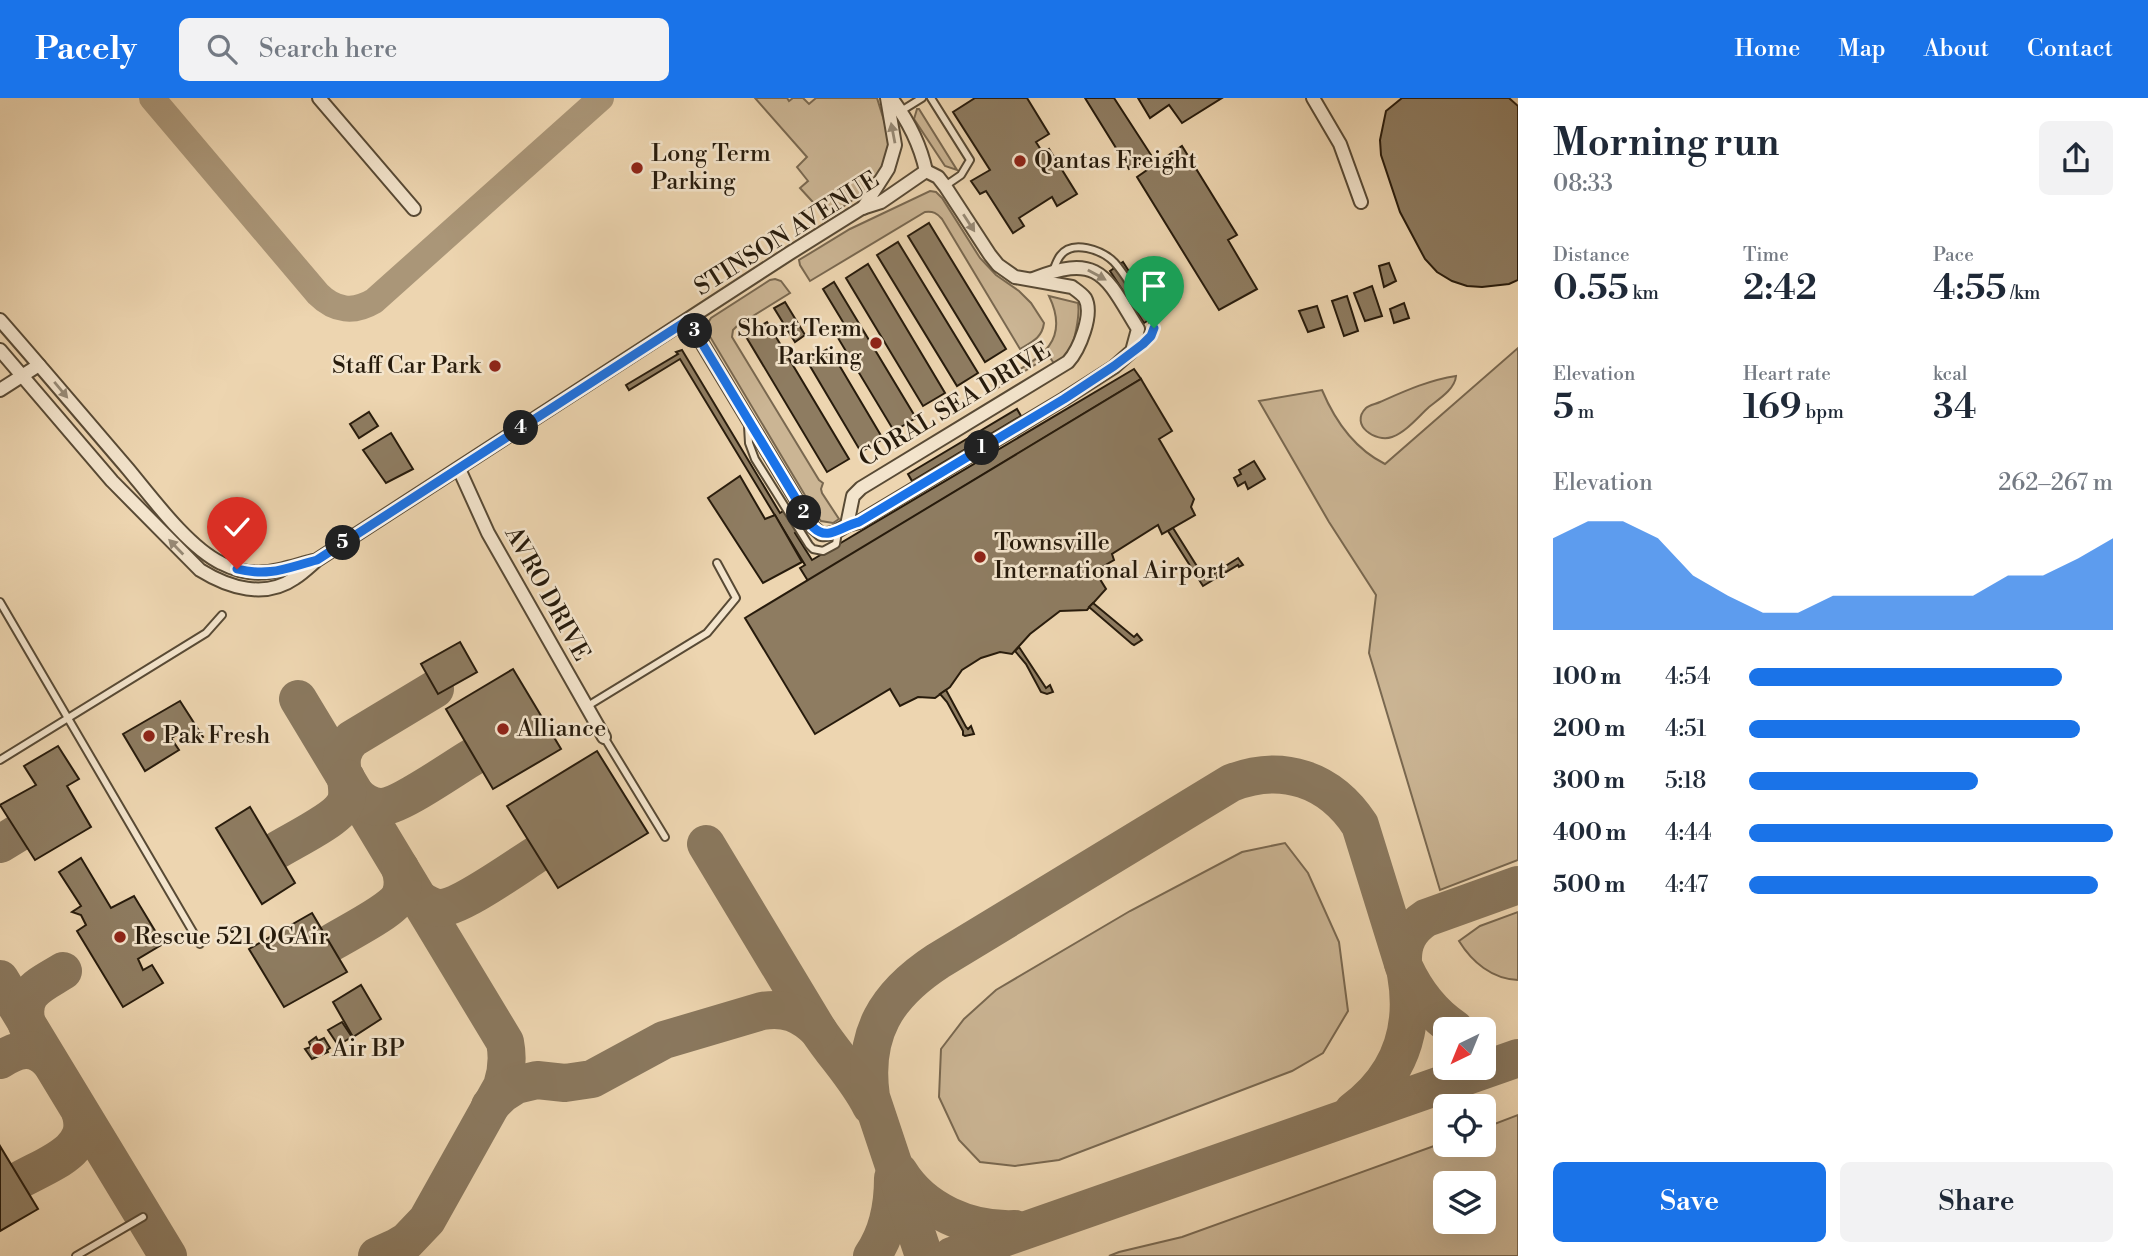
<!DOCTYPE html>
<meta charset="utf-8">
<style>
:root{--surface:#fff;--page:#f2f2f3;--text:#1f2937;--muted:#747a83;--accent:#1a73e8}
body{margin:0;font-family:"Libre Bodoni",serif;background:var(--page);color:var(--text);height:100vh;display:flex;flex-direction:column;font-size:26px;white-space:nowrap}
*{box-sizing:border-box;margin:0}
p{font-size:23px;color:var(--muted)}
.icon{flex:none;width:38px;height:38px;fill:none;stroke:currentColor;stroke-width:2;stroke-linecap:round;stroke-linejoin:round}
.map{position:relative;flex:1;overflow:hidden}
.sheet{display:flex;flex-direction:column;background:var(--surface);width:630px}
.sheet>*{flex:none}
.needle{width:46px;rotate:223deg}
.tools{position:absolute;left:1433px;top:919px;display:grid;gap:14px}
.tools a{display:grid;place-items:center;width:63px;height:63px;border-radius:10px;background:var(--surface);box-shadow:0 7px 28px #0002;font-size:35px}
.pin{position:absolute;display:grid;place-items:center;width:60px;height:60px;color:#fff;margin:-72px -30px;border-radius:50% 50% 50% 0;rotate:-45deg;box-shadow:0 0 7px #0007}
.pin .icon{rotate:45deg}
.km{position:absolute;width:35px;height:35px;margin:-18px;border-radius:50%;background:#222;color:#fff;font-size:19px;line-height:35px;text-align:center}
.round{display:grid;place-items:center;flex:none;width:74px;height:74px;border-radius:10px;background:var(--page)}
.headline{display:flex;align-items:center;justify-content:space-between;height:119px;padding:0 35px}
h1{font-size:38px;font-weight:600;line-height:52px}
.stats{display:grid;grid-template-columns:repeat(3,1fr);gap:10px;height:119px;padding:7px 35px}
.stats div{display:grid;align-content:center}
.stats b{font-size:35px;font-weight:600}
.stats small{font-size:19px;font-weight:400}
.stats p{font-size:19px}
.chart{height:196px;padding:14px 35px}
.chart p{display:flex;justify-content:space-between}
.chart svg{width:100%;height:126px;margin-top:7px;fill:var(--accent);opacity:.7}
.button{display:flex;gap:14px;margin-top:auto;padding:14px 35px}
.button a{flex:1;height:80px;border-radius:10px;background:var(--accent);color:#fff;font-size:28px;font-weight:600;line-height:80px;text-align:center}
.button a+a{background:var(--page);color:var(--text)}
ul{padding:0 35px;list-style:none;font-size:23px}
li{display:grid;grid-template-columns:112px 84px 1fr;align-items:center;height:52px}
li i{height:18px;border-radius:9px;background:var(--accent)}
header{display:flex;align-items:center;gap:42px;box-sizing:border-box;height:98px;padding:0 35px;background:var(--accent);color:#fff}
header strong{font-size:33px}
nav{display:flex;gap:38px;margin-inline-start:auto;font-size:24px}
.search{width:490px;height:63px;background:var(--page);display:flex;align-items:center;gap:18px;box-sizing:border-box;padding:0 24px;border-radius:10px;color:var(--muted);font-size:26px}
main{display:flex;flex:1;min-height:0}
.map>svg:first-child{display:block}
.green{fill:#cbb594;stroke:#796850;stroke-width:2;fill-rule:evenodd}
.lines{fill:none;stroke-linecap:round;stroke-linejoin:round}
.river{stroke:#aa9678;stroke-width:26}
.taxiway{stroke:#8a785e;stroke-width:38}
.building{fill:#8e7c61;stroke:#271b0c;stroke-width:2}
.lane-casing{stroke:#584a35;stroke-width:10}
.street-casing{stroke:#584a35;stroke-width:16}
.lane{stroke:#f3e4cc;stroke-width:6}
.street{stroke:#f3e4cc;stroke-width:12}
.oneway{fill:#978a76}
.route-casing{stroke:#fff;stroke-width:14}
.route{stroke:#1a73e8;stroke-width:9}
.poi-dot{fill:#8f2418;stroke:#f3e4cc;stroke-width:2.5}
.labels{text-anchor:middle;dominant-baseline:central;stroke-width:5;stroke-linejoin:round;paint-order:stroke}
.poi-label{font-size:24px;fill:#271b0c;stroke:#f3e4cc;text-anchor:start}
.street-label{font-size:24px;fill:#271b0c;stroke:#f3e4cc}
</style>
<header>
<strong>Pacely</strong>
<div class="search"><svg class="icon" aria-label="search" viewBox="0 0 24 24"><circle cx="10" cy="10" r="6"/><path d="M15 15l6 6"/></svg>Search here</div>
<nav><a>Home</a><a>Map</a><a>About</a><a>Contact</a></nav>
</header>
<main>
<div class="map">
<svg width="1518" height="1158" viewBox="0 0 1518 1158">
<rect width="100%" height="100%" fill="#edd5b0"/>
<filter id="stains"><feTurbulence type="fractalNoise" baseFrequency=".00286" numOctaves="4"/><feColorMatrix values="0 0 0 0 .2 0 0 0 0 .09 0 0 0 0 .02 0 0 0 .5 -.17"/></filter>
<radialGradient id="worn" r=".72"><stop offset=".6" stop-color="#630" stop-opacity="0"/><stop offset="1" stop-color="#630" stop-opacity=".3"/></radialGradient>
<!-- green -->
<g class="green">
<path d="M 755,0 L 787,0 L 789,3 L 793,0 L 803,0 L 809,6 L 816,0 L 877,0 L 890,42 L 887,64 L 867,92 L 834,115 L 821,113 L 800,90 L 808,83 L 797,69 L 807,59 Z"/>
<path d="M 917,11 L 919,11 L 957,72 L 945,68 L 914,21 Z"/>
<path d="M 930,93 L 936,94 L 942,100 L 980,160 L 996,177 L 1019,193 L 1031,205 L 1044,225 C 1042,240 1032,244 1020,251 L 942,121 C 937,115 933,113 925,114 L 810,183 L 800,167 L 799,162 L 850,131 Z"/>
<path d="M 775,181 L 781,183 L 790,195 L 737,228 L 733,232 L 732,239 L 819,382 L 823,385 L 821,391 L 822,395 L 839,421 L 833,425 L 821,423 L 818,419 L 706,232 L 706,228 L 711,220 L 770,182 Z"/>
<path d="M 1049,198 L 1078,205 C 1080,216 1075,245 1068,256 C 1065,260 1059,263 1055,267 L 1049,258 L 996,291 L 993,287 C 1030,264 1074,250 1049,198 Z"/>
<path d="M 1518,250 L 1518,762 L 1440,792 L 1369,555 L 1376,497 L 1329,424 L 1259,303 L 1322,292 C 1335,323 1355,351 1385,366 Z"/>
<path d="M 1456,278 C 1455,291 1439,301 1429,309 C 1418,319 1406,334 1392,339 C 1376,345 1349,327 1366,310 C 1369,307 1376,306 1380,304 C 1405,293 1429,282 1456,278 Z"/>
<path d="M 1285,745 L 1308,775 L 1339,844 L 1348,913 L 1323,955 L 1292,973 L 1059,1062 L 1015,1068 L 980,1064 L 959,1042 L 939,999 L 941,951 L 964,921 L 996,892 L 1130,813 L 1242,754 Z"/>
<path d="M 1518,814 L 1518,882 C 1492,881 1472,864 1459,843 L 1480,828 Z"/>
<path d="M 1518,1017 L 1518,1158 L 1109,1158 L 1119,1154 L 1182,1139 L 1445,1044 L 1446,1046 L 1484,1046 L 1484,1030 ZM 1446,1085 L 1484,1085 L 1484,1124 L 1446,1124 Z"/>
</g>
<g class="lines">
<!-- river -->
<path class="river" d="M 152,0 L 318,196 C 335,213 354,215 374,203 L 601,0"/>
<!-- taxiway -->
<g class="taxiway">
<path d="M 298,601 L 505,944 C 508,959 507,973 502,988 L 427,1122 L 407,1143 L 397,1149 L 377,1158"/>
<path d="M 343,675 C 340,662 342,651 352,641 L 435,591"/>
<path d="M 356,697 C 363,704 371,709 381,709 C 399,709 455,669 474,658"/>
<path d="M 0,746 L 18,735"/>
<path d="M 706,746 L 818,932 C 835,958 857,980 871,1008"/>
<path d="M 276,753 C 292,743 336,722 344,707 C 349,699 347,689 346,680"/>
<path d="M 419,801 C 425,805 432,809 439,810 C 458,811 518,768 537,756"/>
<path d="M 331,845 C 347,835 392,813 400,798 C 404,789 403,779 400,770"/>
<path d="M 1403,865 C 1402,845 1409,831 1426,820 L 1518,787"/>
<path d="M 0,881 L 168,1158"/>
<path d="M 27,927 C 19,894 39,888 63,873"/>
<path d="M 0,962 C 17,951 33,946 49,963"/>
<path d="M 490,1008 L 502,996 L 516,987 L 537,982 L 565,985 L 592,981 L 664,942 L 762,913 C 786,909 801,916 818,932"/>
<path d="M 1353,1013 C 1399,979 1416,932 1406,876"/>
<path d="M 899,1074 C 923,1113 970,1133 1015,1131"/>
<path d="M 20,1082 C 46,1067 91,1053 81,1017"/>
<path d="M 872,1158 C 888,1135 893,1108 893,1080"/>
<path d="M 924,1158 L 871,999 C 862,936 886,897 938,863 L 1231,685 C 1282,665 1330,681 1360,727 L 1404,869 C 1416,895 1431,915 1455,931"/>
<path d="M 952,1158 L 1518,960"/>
</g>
</g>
<!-- building -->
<g class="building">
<path d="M 975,0 L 1027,0 L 1049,36 L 1036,44 L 1043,55 L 1049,51 L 1077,96 L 1057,108 L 1052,99 L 1019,120 L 1024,128 L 1013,135 L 986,93 L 980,96 L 971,83 L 990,72 L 953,14 Z"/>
<path d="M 1085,0 L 1114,0 L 1153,60 L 1129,71 Z"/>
<path d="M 1138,0 L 1222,0 L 1182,25 L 1169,7 L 1150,20 Z"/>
<path d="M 1402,0 L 1509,0 L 1518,8 L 1518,182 L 1509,186 L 1482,189 L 1467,188 L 1452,183 L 1437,174 L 1425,161 L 1400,114 L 1381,57 L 1380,42 L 1386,13 Z"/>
<path d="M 1182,48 L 1237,137 L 1228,142 L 1257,191 L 1219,212 L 1137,79 Z"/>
<path d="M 929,125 L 1006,251 L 985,264 L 908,138 Z"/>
<path d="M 898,144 L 978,275 L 957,288 L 877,157 Z"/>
<path d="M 1123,164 L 1157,217 L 1144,225 L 1110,173 Z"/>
<path d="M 1389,165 L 1396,183 L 1384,189 L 1379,168 Z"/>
<path d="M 868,166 L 945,295 L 923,308 L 846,180 Z"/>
<path d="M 834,184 L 916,320 L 894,333 L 835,235 L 846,229 L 823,191 Z"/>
<path d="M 1372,188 L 1382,218 L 1365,223 L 1354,195 Z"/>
<path d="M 1347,198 L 1358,233 L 1344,238 L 1332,203 Z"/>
<path d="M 785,204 L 805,237 L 795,244 L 774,210 Z"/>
<path d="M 1404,205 L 1409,220 L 1394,225 L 1390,211 Z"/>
<path d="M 1317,208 L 1324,229 L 1308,234 L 1299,213 Z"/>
<path d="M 767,224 L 849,361 L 827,374 L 745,237 Z"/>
<path d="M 829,250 L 883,341 L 861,354 L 807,263 Z"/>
<path d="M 682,252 L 780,415 L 790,409 L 802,430 L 795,435 L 812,462 L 1134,271 L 1141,281 L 808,483 L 800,470 L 805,467 L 680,261 L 629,292 L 626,287 L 678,256 L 676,254 Z"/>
<path d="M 1141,281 L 1172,333 L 1159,341 L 1194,401 L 1191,409 L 1195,417 L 1162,436 L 1158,427 L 1112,456 L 1114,462 L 1095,473 L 1106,491 L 1087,512 L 1060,513 L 1030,536 L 1012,556 L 1000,554 L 981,560 L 962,572 L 950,589 L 935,600 L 918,599 L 900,608 L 890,591 L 815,636 L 745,520 Z"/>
<path d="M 1017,311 L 1021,318 L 912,383 L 908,376 Z"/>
<path d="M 369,314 L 378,328 L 359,340 L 350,326 Z"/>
<path d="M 391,335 L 413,371 L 386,385 L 363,352 Z"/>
<path d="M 1254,363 L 1265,381 L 1248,391 L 1245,384 L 1238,388 L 1234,380 L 1241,376 L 1239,372 Z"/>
<path d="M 740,378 L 765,421 L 775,417 L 802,464 L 763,485 L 708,400 Z"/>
<path d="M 1173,430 L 1205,481 L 1238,460 L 1243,467 L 1239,469 L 1238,467 L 1203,488 L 1168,433 Z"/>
<path d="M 1093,505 L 1134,539 L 1137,536 L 1142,542 L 1134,547 L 1132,546 L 1089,509 Z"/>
<path d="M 460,544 L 477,574 L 438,596 L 421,566 Z"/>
<path d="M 1019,549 L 1046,590 L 1050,587 L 1053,594 L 1047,596 L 1041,594 L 1026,566 L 1015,553 Z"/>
<path d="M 513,571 L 561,651 L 493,691 L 446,611 Z"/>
<path d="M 946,592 L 966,629 L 968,631 L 971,628 L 974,636 L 965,638 L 963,637 L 963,633 L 947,604 L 940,596 Z"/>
<path d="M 180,603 L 203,639 L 190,646 L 182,634 L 171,640 L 179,652 L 145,673 L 123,636 Z"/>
<path d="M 58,648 L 79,681 L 67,688 L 91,729 L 35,762 L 0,707 L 36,687 L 24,668 Z"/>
<path d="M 597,653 L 648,735 L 558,790 L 507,708 Z"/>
<path d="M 250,709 L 295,785 L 262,806 L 216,730 Z"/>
<path d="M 81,760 L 111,810 L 134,798 L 163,846 L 138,861 L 143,872 L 152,867 L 163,885 L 123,909 L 77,833 L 86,827 L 81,817 L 72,814 L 81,808 L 59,774 Z"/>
<path d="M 312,815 L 347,874 L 284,909 L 249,851 Z"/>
<path d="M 361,887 L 381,921 L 353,939 L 333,904 Z"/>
<path d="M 342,924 L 352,939 L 338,947 L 328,932 Z"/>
<path d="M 316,939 L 318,943 L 324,940 L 330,950 L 327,952 L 328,954 L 312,961 L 305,951 L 311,949 L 309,944 Z"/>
<path d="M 0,1048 L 38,1111 L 0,1133 Z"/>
</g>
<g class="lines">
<!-- lane casing -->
<g class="lane-casing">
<g id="lane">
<path d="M 931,0 L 970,62 L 961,77 L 945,88"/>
<path d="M 901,13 L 922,0"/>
<path d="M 1053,173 C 1055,168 1057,162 1060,158 C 1072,141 1102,152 1114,164 C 1128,179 1141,205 1153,223 C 1155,238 1146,244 1135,251"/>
<path d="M 748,328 L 749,345 L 755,361 L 809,447 L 813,451 L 823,453 L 836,446 L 838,434"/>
<path d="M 0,504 L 200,846"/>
<path d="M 586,609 L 707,535 L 736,500 L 717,465"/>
<path d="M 604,639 L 665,739"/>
<path d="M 0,662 L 206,535 L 222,517"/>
<path d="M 76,1158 L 143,1119"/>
</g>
</g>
<!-- street casing -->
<g class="street-casing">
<g id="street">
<path d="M 319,0 L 414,111"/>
<path d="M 891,0 C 908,22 920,46 926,73"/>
<path d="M 1313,0 L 1340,46 L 1361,104"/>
<path d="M 863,110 L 888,71 L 895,47 L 887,0"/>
<path d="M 0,222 C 43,271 85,321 128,371 C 152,400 188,449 221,465 C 256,483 279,472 313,463"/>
<path d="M 688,222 L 813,429 L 821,436 C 832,437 838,433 847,427 L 853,398 L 861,390 L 1068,264 C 1079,252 1094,216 1085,200 C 1082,196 1076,192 1072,189 L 1015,179 L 998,167 L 990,157 L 945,88 L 938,79 L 926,73"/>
<path d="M 0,252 L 112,383 L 200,472 C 229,490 265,501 295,480 C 303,475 310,468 317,462 L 790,155 L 862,110 L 881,104 L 926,73"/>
<path d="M 0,292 L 39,267"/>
<path d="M 459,371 L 488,435 L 604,639"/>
<path d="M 847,427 L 859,424 L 1064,301 L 1114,269 L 1132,253 L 1138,231 C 1106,179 1100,154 1033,181"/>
</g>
</g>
<!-- lane -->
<use href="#lane" class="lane"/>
<!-- street -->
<use href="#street" class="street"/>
</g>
<!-- one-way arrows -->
<defs><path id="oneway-solid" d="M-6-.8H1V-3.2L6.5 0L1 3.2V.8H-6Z" transform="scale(1.75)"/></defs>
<g class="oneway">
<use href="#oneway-solid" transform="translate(893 35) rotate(-101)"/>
<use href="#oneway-solid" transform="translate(969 125) rotate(57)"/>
<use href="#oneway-solid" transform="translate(1097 177) rotate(29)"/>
<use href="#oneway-solid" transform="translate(61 292) rotate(50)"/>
<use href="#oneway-solid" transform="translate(176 449) rotate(-134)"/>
</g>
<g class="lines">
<!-- route casing -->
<g class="route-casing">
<path id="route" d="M 237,471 C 270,479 286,470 317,462 L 688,222 L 813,429 C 828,444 841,428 859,424 L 1064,301 L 1114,268 L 1143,246 L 1151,238 L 1154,230"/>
</g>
<!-- route -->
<use href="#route" class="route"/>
</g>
<!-- markers -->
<g class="poi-dot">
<circle cx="1020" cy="63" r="7"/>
<circle cx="637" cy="70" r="7"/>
<circle cx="876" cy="245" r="7"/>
<circle cx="495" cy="268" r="7"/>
<circle cx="980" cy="459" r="7"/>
<circle cx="503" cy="631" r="7"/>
<circle cx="149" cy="638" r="7"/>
<circle cx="120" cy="839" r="7"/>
<circle cx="318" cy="951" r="7"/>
</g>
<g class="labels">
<!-- poi labels -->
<g class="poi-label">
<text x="651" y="56">Long Term<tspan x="651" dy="28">Parking</tspan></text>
<text x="1034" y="63">Qantas Freight</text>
<text x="862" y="231" text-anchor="end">Short Term<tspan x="862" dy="28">Parking</tspan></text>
<text x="481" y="268" text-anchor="end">Staff Car Park</text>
<text x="994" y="445">Townsville<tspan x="994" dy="28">International Airport</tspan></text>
<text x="517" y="631">Alliance</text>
<text x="163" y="638">Pak Fresh</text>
<text x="134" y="839">Rescue 521 QGAir</text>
<text x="332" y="951">Air BP</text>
</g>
<!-- street labels -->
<g class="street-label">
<text transform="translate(787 136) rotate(-32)">STINSON AVENUE</text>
<text transform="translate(955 307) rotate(-31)">CORAL SEA DRIVE</text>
<text transform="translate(547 496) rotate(61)">AVRO DRIVE</text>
</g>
</g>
<rect width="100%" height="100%" filter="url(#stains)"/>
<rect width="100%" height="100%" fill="url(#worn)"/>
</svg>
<div class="tools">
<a><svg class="needle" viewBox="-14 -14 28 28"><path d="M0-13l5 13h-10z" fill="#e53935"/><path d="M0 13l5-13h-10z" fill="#747a83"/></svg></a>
<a><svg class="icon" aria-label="locate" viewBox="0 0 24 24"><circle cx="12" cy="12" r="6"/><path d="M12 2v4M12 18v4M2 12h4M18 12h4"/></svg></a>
<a><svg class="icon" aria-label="layers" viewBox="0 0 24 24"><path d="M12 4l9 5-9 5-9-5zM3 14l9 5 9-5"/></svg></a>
</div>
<div class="pin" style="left:1154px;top:230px;background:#1e9e55"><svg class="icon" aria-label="arrive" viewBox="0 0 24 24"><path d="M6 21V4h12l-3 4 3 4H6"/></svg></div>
<div class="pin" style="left:237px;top:471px;background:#d93025"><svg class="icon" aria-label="check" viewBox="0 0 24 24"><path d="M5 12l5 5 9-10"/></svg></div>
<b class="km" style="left:982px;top:350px">1</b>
<b class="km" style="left:804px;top:415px">2</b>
<b class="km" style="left:695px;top:233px">3</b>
<b class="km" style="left:521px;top:330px">4</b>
<b class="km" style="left:343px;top:445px">5</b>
</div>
<section class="sheet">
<div class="headline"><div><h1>Morning run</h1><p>08:33</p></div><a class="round"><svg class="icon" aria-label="share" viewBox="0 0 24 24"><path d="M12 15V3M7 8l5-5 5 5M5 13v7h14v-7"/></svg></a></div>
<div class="stats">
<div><p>Distance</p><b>0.55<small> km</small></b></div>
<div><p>Time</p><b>2:42</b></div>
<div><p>Pace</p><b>4:55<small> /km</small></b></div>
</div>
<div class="stats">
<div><p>Elevation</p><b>5<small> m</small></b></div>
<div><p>Heart rate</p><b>169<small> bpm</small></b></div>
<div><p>kcal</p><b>34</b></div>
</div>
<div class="chart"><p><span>Elevation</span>262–267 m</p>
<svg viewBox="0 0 160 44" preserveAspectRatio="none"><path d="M0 44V12L10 6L20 6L30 12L40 25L50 32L60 38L70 38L80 32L90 32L100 32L110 32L120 32L130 25L140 25L150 19L160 12V44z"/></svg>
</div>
<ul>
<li><b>100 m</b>4:54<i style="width:86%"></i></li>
<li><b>200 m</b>4:51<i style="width:91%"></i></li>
<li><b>300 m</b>5:18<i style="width:63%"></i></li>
<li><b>400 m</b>4:44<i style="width:100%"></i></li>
<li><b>500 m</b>4:47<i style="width:96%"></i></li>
</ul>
<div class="button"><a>Save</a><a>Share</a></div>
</section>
</main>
